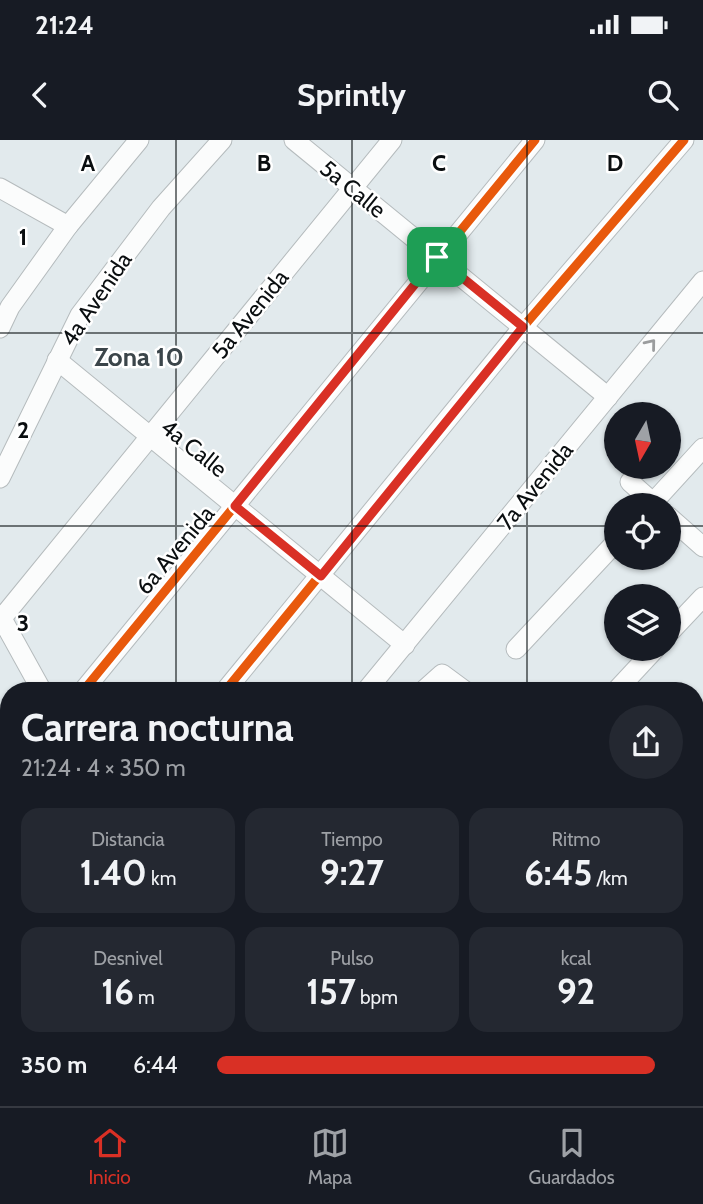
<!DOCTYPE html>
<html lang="es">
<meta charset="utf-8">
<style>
:root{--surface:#171b24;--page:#242831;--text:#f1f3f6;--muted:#9ea1a6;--line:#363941;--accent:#d93025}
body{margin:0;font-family:Cabin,sans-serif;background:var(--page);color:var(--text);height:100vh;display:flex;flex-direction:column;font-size:26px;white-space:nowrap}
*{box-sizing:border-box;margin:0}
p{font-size:23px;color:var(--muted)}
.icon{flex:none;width:38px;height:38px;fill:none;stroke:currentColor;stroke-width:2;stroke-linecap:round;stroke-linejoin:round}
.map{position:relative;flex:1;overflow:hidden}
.details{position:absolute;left:0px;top:542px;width:704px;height:424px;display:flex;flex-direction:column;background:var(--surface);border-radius:28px 28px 0 0;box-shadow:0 2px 5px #0004}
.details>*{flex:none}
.needle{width:46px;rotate:189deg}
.fabs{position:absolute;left:604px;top:262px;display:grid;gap:14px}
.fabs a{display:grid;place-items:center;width:77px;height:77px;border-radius:50%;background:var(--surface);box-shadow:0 2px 5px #0004;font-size:35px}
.pin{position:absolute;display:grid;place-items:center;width:60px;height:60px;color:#fff;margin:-30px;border-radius:14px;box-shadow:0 4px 10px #0006}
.round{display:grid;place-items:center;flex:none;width:74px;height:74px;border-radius:37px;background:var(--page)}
.headline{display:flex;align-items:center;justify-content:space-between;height:119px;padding:0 21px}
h1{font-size:38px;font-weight:800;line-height:52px}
.stats{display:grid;grid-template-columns:repeat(3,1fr);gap:10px;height:119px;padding:7px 21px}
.stats div{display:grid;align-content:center;border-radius:18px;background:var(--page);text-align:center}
.stats b{font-size:35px;font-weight:800}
.stats small{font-size:19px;font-weight:400}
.stats p{font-size:19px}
ul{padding:0 21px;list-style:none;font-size:23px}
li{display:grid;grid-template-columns:112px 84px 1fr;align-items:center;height:52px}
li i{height:18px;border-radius:9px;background:var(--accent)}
.status{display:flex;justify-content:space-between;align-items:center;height:49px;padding:0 35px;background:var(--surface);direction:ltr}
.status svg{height:19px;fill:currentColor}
header{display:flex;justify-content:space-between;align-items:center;height:91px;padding:0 21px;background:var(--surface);font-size:32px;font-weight:800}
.tabs{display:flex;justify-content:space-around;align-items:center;height:98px;border-top:2px solid var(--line);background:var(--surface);font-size:19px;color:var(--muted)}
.tabs a{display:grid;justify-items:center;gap:4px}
.tabs .selected{color:var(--accent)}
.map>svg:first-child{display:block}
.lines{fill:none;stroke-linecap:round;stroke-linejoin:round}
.minor-casing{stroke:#b5bbbd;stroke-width:21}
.minor{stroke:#fbfcfc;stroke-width:19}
.cycleway-casing{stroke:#fff;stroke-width:13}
.cycleway{stroke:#e8590c;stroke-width:9}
.oneway{stroke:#9b9d9e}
.route-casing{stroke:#fff;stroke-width:14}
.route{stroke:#d93025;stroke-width:9}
.grid{fill:none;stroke:#0a0e10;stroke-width:2;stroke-opacity:0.55}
.labels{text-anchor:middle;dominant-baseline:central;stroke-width:5;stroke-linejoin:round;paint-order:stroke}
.street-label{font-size:23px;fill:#0a0e10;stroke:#fff}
.quarter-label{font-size:26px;font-weight:bold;fill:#3b454a;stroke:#fff}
.grid-label{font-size:23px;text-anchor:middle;font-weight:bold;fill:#0a0e10;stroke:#fff;stroke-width:5;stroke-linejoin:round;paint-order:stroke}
</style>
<div class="status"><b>21:24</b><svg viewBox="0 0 49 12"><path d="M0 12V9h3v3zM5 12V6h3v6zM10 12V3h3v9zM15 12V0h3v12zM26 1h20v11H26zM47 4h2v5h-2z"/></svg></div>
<header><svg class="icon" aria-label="back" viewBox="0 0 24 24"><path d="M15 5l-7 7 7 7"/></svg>Sprintly<svg class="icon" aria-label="search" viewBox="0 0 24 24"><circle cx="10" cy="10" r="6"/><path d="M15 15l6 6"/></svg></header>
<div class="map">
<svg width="703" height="966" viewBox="0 0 703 966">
<rect width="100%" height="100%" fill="#e2eaed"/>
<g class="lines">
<!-- minor casing -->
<g class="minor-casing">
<g id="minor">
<path d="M 294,0 L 608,257"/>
<path d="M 0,48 L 68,86"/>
<path d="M 0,188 L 10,167 L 68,86 L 139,0"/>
<path d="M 57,220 L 405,505"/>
<path d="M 0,338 L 80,175 L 161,68 L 222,0"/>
<path d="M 630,342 L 657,366"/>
<path d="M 650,366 L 703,308"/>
<path d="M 668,376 L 703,407"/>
<path d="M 0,475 L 42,551"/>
<path d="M 2,478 L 392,0"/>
<path d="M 668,494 L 703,457"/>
<path d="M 516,509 L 616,402"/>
<path d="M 83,551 L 535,0"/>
<path d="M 225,551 L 523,187 L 684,0"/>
<path d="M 366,551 L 703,141"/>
<path d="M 423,551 L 442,534 L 465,551"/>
<path d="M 616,551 L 655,509"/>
<path d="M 695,612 L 703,603"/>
<path d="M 695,770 L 703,778"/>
<path d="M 0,832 L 9,824"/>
<path d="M 695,867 L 703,855"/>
<path d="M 695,905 L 703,914"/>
<path d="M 0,939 L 9,931"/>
<path d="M 369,957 L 377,966"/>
<path d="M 495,957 L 503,966"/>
<path d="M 122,966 L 132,957"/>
<path d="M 280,966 L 290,957"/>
</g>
</g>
<!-- minor -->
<use href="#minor" class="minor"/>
<!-- cycleway casing -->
<g class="cycleway-casing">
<g id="cycleway">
<path d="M 83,551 L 535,0"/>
<path d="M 225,551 L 523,187 L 684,0"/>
</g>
</g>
<!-- cycleway -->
<use href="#cycleway" class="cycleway"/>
</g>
<!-- one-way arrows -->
<defs><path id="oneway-chevron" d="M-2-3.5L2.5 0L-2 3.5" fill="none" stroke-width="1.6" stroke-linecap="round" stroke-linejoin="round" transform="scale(1.75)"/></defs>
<use class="oneway" href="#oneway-chevron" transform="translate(651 204) rotate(-51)"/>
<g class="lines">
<!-- route casing -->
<g class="route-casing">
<path id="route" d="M 437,117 L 523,187 L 321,436 L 235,366 Z"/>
</g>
<!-- route -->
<use href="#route" class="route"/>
</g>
<!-- grid -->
<path class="grid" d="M 176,0 L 176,551M 352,0 L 352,551M 527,0 L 527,551M 0,193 L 703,193M 0,386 L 616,386M 668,386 L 703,386M 0,580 L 9,580M 695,580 L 703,580M 0,773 L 9,773M 695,773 L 703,773M 176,957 L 176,966M 352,957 L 352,966M 527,957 L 527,966"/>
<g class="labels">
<!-- street labels -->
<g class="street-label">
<text transform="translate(353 49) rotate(39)">5a Calle</text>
<text transform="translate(96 159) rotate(-56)">4a Avenida</text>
<text transform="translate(250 174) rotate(-51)">5a Avenida</text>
<text transform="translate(194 308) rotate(39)">4a Calle</text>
<text transform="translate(535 346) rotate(-51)">7a Avenida</text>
<text transform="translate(175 410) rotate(-50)">6a Avenida</text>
</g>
<!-- quarter labels -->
<g class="quarter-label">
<text x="139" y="217">Zona 10</text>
</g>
</g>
<g class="grid-label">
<text x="88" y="31">A</text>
<text x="264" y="31">B</text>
<text x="439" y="31">C</text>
<text x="615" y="31">D</text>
<text x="23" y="105">1</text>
<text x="23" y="298">2</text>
<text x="23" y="491">3</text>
</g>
</svg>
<div class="fabs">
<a><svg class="needle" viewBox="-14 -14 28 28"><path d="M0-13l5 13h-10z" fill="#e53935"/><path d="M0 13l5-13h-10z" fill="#9ea1a6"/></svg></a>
<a><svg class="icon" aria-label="locate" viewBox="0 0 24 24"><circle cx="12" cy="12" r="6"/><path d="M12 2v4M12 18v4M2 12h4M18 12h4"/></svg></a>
<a><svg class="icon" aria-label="layers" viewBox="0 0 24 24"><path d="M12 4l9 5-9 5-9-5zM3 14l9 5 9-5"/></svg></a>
</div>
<div class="pin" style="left:437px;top:117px;background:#1e9e55"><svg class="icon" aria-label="arrive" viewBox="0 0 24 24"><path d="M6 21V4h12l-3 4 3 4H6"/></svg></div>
<section class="details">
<div class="headline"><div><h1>Carrera nocturna</h1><p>21:24 · 4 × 350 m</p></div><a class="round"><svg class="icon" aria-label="share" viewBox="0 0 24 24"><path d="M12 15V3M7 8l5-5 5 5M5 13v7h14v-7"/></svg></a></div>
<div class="stats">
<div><p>Distancia</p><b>1.40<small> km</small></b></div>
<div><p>Tiempo</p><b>9:27</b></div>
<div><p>Ritmo</p><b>6:45<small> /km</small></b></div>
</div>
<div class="stats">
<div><p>Desnivel</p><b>16<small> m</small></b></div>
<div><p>Pulso</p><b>157<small> bpm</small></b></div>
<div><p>kcal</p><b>92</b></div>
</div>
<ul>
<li><b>350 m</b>6:44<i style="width:94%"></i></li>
</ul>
</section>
</div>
<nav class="tabs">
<a class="selected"><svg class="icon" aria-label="home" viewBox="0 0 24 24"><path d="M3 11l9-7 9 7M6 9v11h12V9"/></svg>Inicio</a>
<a><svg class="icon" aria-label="map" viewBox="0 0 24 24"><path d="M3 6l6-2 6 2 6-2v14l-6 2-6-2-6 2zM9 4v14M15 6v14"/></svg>Mapa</a>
<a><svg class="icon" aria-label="saved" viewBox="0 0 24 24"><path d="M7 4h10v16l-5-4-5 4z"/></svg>Guardados</a>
</nav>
